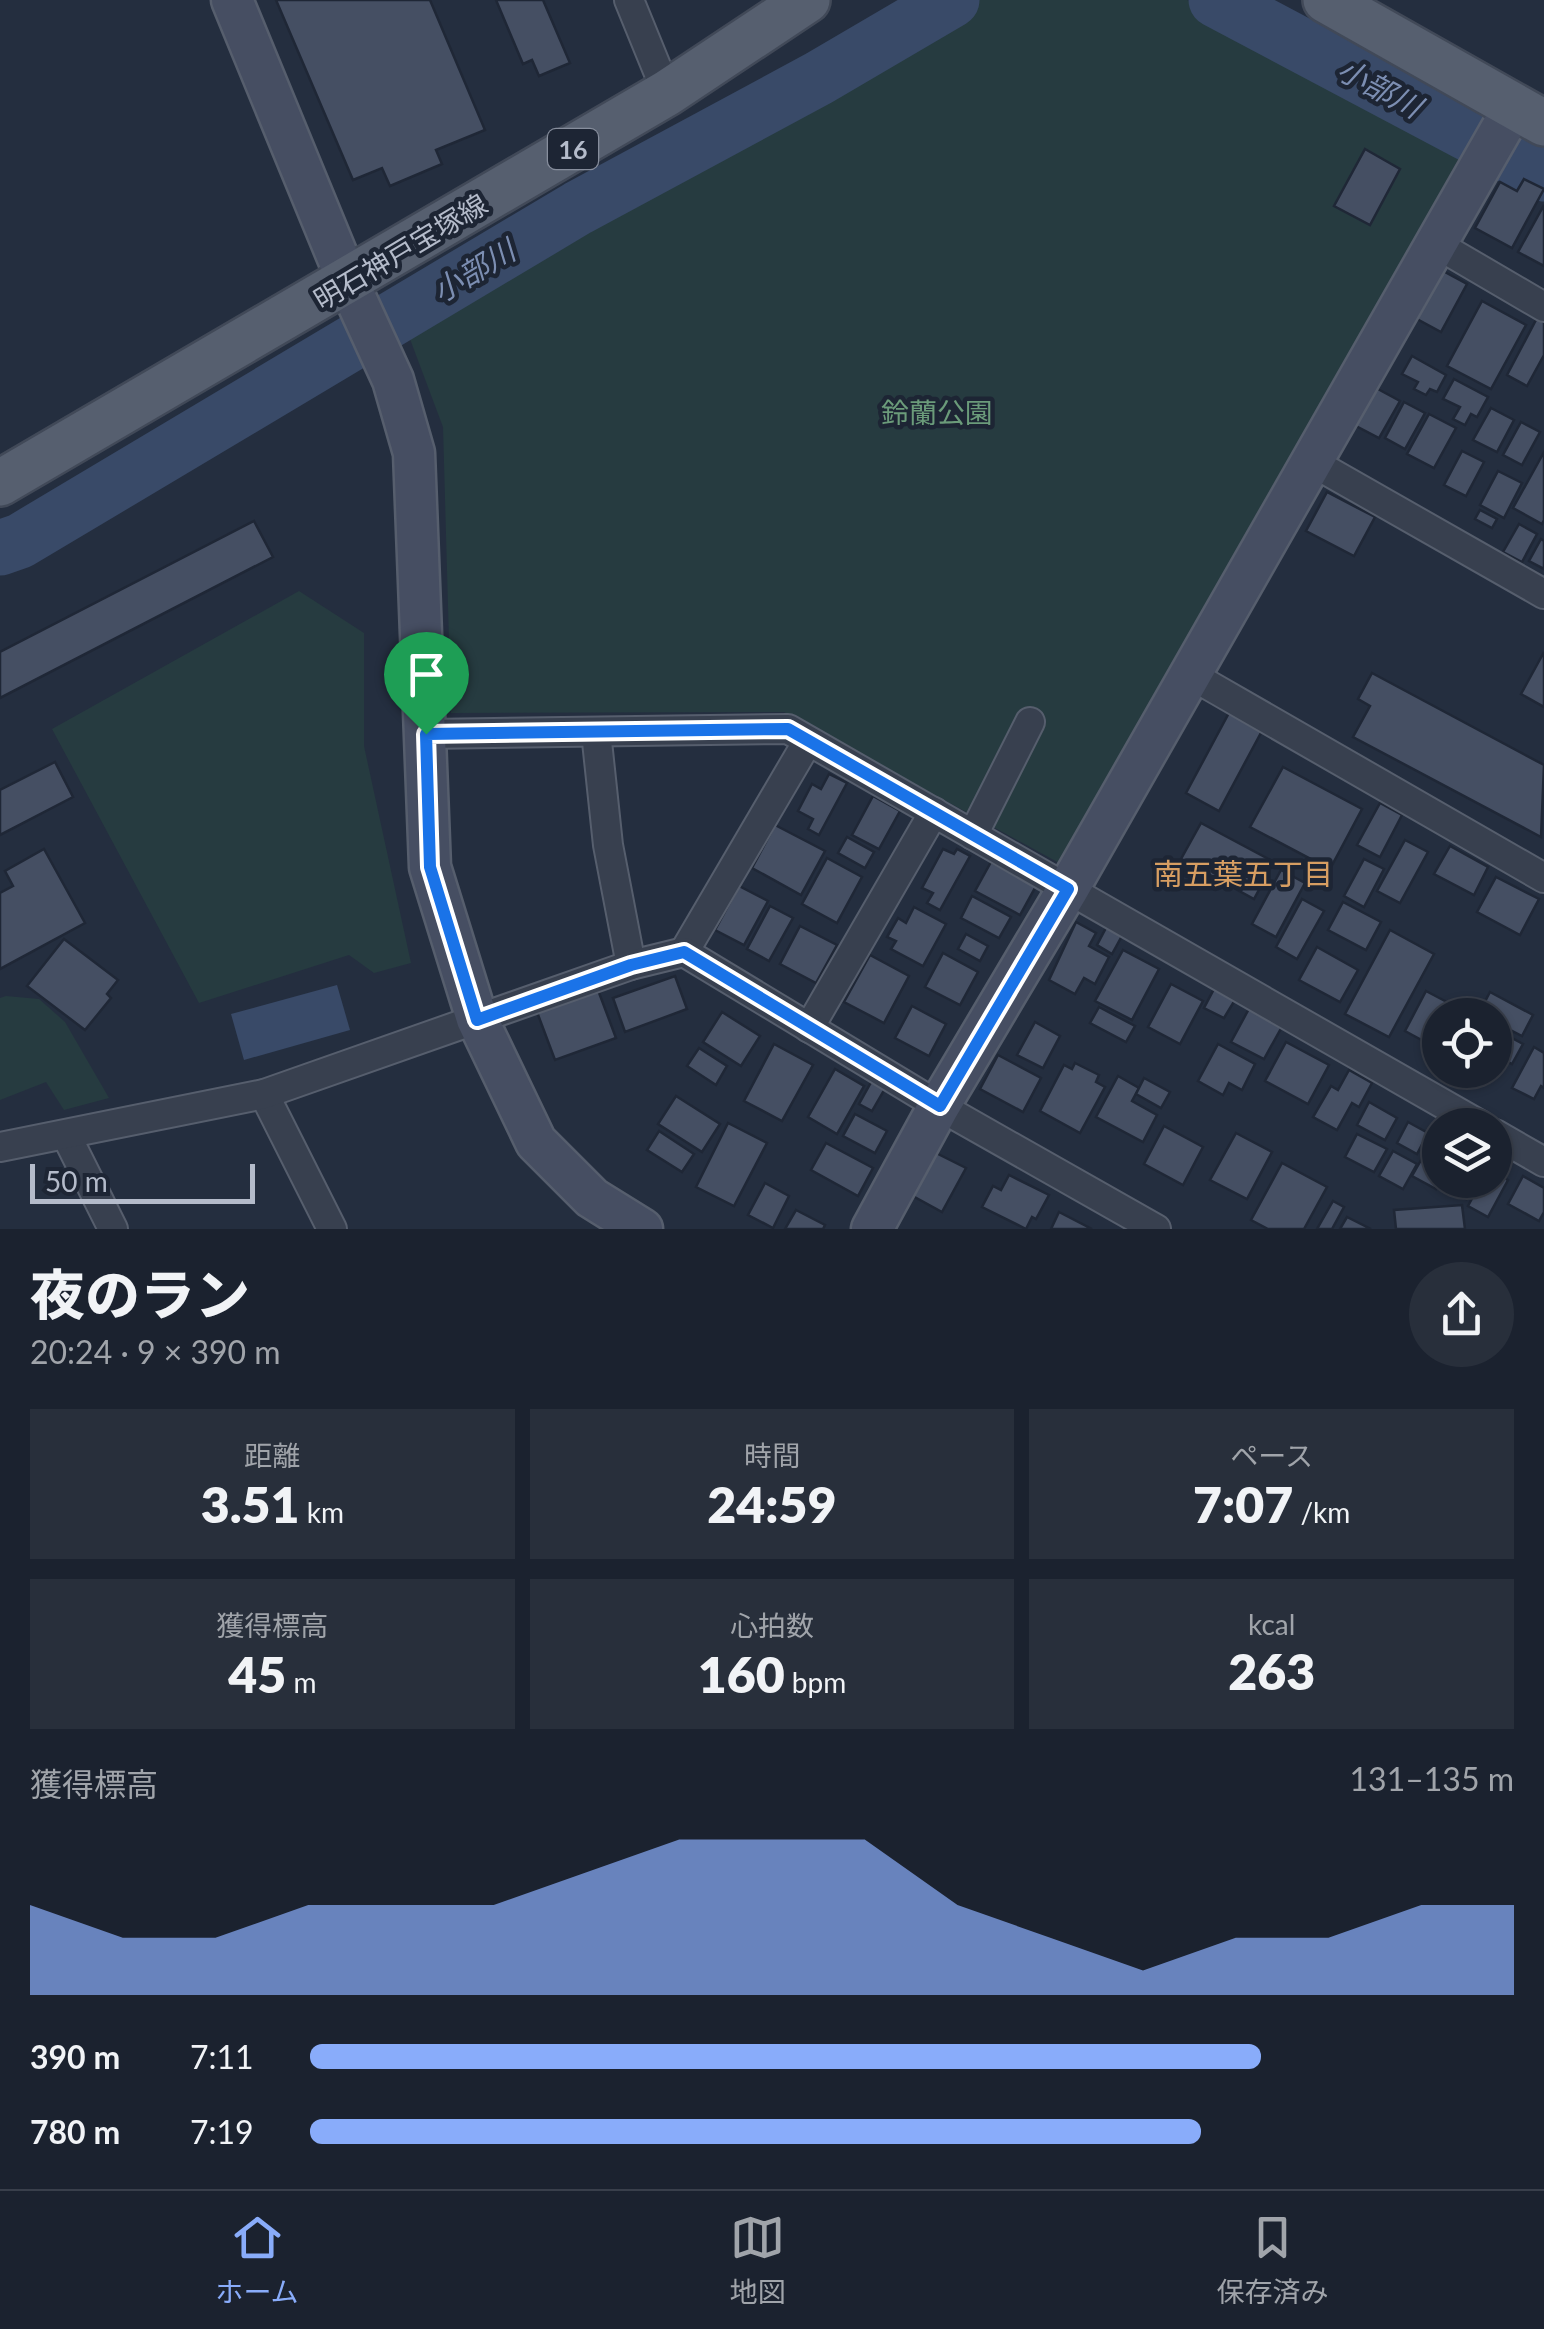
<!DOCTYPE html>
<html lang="ja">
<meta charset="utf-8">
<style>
:root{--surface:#1b222f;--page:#282f3b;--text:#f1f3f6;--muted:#a0a4aa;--line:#393f4b;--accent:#89acfa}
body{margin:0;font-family:Lato,"Noto Sans JP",sans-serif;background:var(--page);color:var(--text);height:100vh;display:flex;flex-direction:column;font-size:38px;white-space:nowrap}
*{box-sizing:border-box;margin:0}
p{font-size:32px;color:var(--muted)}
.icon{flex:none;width:55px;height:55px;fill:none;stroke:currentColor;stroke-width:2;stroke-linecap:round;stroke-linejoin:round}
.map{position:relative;height:1229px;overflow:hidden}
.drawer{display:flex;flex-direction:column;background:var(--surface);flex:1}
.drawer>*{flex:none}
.controls{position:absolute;left:1422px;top:998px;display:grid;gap:20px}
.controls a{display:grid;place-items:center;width:90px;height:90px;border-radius:50%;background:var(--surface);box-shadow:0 2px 8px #0004,0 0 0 2px var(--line);font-size:50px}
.scale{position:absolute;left:30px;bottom:25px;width:225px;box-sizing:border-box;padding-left:10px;border:5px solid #b4bbca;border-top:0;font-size:28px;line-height:35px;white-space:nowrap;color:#b4bbca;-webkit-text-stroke:8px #1d2534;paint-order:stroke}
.pin{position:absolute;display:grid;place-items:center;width:85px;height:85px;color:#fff;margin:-102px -42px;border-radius:50% 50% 50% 0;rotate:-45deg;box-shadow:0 0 10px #0007}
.pin .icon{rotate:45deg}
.round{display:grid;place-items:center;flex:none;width:105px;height:105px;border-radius:52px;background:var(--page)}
.summary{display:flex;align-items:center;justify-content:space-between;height:170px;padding:0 30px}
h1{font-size:55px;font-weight:800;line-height:75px}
.stats{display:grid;grid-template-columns:repeat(3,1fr);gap:15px;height:170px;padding:10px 30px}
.stats div{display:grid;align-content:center;border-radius:0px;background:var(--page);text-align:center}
.stats b{font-size:50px;font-weight:800}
.stats small{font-size:28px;font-weight:400}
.stats p{font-size:28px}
.chart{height:280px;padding:20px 30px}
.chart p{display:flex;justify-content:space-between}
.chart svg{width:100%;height:180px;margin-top:10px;fill:var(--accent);opacity:.7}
ul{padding:0 30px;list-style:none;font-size:32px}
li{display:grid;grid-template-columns:160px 120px 1fr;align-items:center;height:75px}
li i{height:25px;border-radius:12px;background:var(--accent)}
.menu{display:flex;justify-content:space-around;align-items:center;height:140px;border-top:2px solid var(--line);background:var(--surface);font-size:28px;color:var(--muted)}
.menu a{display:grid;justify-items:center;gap:5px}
.menu .selected{color:var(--accent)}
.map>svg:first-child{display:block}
.green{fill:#263b40}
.water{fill:#394a68}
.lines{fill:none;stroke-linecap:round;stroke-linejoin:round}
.river{stroke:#394a68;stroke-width:55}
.building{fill:#454f63;stroke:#1f2736;stroke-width:2.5}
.street-casing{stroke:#565e6d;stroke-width:32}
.secondary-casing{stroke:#565e6d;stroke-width:45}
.primary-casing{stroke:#414958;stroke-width:50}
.street{stroke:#38404f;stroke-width:28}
.secondary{stroke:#464e62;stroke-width:40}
.primary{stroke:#565f6f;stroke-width:45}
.route-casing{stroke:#fff;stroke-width:20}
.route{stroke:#1a73e8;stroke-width:12}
.labels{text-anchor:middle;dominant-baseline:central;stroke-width:9;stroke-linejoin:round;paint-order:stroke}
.shield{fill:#1d2534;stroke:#878e9d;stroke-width:2.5}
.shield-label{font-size:25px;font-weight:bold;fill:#b4bbca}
.street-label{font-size:28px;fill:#b4bbca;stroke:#1d2534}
.park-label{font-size:28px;fill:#6b9b7a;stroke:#1d2534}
.water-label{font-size:30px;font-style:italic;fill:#7c8eb2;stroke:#1d2534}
.neighbourhood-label{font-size:30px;fill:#d79e62;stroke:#1d2534}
</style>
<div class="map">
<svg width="1544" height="1229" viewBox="0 0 1544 1229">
<rect width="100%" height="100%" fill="#242e3f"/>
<!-- green -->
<g class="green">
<path d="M 978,0 L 1187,0 L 1464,149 L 1251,534 L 1061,864 L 784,712 L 451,713 L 443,427 L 407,331 L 584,220 L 836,88 Z"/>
<path d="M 299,591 L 364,633 L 364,746 L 411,963 L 374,973 L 349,955 L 199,1003 L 52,729 Z"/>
<path d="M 6,996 L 39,999 L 65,1022 L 109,1098 L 64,1110 L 46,1082 L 0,1100 L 0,998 Z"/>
</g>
<!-- water -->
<path class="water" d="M 337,985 L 350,1030 L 244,1060 L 231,1014 Z"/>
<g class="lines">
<!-- river -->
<g class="river">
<path d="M 1216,0 L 1544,174"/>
<path d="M 0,548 L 20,541 L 578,208 L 819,78 L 952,0"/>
</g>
</g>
<!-- building -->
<g class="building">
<path d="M 276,0 L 430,0 L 485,130 L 436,150 L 442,164 L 390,186 L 382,168 L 353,180 Z"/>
<path d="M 496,0 L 543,0 L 570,63 L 539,76 L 532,60 L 523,64 Z"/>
<path d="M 1365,149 L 1400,169 L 1370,225 L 1334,206 Z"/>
<path d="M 1524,179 L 1544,189 L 1512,248 L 1475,228 L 1500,182 L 1517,191 Z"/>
<path d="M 1544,205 L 1544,266 L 1518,252 Z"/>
<path d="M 1443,271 L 1467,284 L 1441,332 L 1417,319 Z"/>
<path d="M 1482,301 L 1526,325 L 1491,389 L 1447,366 Z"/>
<path d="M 1537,318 L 1544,322 L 1544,355 L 1527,386 L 1507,375 Z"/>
<path d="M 1412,356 L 1446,375 L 1437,392 L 1430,389 L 1426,395 L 1414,389 L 1418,382 L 1402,374 Z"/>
<path d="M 1454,379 L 1488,397 L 1477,417 L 1471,414 L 1465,425 L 1453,419 L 1460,407 L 1443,399 Z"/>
<path d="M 1376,388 L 1400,401 L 1379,438 L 1356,426 Z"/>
<path d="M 1404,402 L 1425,413 L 1405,449 L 1385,438 Z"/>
<path d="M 1491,408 L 1514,420 L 1497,452 L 1473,440 Z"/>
<path d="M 1429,414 L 1456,428 L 1434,468 L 1407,454 Z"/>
<path d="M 1521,422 L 1540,432 L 1522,465 L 1503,455 Z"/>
<path d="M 1462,451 L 1484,462 L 1466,496 L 1444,485 Z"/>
<path d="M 1544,452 L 1544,520 L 1542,524 L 1513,508 Z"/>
<path d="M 1498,471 L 1522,483 L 1504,518 L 1480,505 Z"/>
<path d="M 1327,492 L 1375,517 L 1354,556 L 1306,531 Z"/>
<path d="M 1480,510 L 1497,519 L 1492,528 L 1475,519 Z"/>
<path d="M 254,521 L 273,557 L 0,698 L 0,652 Z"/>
<path d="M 1519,524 L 1537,534 L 1522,562 L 1503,552 Z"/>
<path d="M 1541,539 L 1544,541 L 1544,569 L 1529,561 Z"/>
<path d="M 1544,652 L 1544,707 L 1521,694 Z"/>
<path d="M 1372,673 L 1544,765 L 1541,837 L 1353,737 L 1370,706 L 1358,699 Z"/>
<path d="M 1230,711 L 1263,729 L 1219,811 L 1186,793 Z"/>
<path d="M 55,762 L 73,797 L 0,835 L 0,790 Z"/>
<path d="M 1283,767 L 1362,809 L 1330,869 L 1250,827 Z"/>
<path d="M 829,774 L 847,783 L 819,835 L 808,829 L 813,819 L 798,811 L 812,784 L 821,789 Z"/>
<path d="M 873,796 L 900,811 L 879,849 L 852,835 Z"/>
<path d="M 1380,803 L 1402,815 L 1380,857 L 1357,845 Z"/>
<path d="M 1201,823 L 1274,862 L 1254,899 L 1181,859 Z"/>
<path d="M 775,825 L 825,851 L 801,895 L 752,868 Z"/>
<path d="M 847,837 L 874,852 L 865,868 L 838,853 Z"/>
<path d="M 1405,840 L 1428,852 L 1400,903 L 1377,891 Z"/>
<path d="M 1450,846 L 1488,867 L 1474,895 L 1434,874 Z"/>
<path d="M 44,849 L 85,923 L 0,969 L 0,893 L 13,886 L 5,871 Z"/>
<path d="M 943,849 L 954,854 L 957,849 L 970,856 L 940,910 L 927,903 L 933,893 L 922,888 Z"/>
<path d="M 827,858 L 862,877 L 837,923 L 802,904 Z"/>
<path d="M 1364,859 L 1384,869 L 1364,907 L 1344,896 Z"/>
<path d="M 991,862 L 1036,886 L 1020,915 L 975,891 Z"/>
<path d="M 1281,870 L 1305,883 L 1276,937 L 1252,924 Z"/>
<path d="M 1496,877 L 1539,899 L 1520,935 L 1477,912 Z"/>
<path d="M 739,886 L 768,901 L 744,945 L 715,930 Z"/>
<path d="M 972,896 L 1011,917 L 999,938 L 961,918 Z"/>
<path d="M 1302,899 L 1324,911 L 1297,959 L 1276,947 Z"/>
<path d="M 1343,902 L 1381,922 L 1366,950 L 1328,930 Z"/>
<path d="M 770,906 L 793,918 L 769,961 L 747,949 Z"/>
<path d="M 914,907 L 946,924 L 923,966 L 891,949 L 896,941 L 887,937 L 898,918 L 906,923 Z"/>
<path d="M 1076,922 L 1096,933 L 1089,946 L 1109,957 L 1095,984 L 1084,978 L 1075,994 L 1049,980 Z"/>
<path d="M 800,926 L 837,945 L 816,983 L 780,964 Z"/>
<path d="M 1107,926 L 1123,934 L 1112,954 L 1097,945 Z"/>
<path d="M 1390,930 L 1434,954 L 1389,1037 L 1345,1014 Z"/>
<path d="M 966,934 L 988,946 L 980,961 L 958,949 Z"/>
<path d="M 64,939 L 118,980 L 107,994 L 111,998 L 85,1030 L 27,986 Z"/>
<path d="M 1317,947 L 1358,970 L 1340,1002 L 1299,980 Z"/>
<path d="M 1123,950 L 1159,969 L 1132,1020 L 1095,1001 Z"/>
<path d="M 943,953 L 978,972 L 960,1005 L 925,987 Z"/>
<path d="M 870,955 L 909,976 L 884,1023 L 844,1002 Z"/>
<path d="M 675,976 L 687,1009 L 625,1032 L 613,998 Z"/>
<path d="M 1171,984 L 1203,1001 L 1180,1044 L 1148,1027 Z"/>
<path d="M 1214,989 L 1235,1000 L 1224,1018 L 1204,1008 Z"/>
<path d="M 598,990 L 616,1038 L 555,1060 L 537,1012 Z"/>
<path d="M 1426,991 L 1464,1011 L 1462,1015 L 1440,1015 L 1440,1050 L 1405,1031 Z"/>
<path d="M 1490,992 L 1533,1015 L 1522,1036 L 1495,1022 L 1495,1015 L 1479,1013 Z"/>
<path d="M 1251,1005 L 1284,1023 L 1264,1059 L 1231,1042 Z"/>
<path d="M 912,1006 L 946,1024 L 929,1056 L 895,1038 Z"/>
<path d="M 1099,1007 L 1135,1026 L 1126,1042 L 1090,1023 Z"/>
<path d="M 722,1012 L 760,1036 L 741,1066 L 703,1042 Z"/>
<path d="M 1035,1022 L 1060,1036 L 1043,1068 L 1017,1055 Z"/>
<path d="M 1495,1029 L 1523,1044 L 1512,1064 L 1495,1055 Z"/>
<path d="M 1286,1042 L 1329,1065 L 1308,1104 L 1265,1081 Z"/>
<path d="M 774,1044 L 813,1065 L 782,1121 L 744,1101 Z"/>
<path d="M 1218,1044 L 1255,1064 L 1242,1090 L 1229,1083 L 1223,1095 L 1198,1081 Z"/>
<path d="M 1534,1047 L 1544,1053 L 1544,1088 L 1541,1086 L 1534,1099 L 1512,1088 Z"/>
<path d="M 699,1048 L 727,1066 L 716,1085 L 687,1066 Z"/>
<path d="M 998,1055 L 1041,1078 L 1023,1112 L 980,1089 Z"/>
<path d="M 1075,1063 L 1099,1075 L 1096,1082 L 1105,1087 L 1080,1133 L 1040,1111 L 1064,1065 L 1072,1069 Z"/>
<path d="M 835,1069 L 864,1086 L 837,1134 L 808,1117 Z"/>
<path d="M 1349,1070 L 1372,1083 L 1359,1107 L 1352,1103 L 1337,1130 L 1313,1117 L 1331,1086 L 1338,1090 Z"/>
<path d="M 1118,1076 L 1139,1088 L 1132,1101 L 1157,1115 L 1143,1142 L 1096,1117 Z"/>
<path d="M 874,1077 L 887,1085 L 872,1111 L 859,1104 Z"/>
<path d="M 1144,1078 L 1170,1092 L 1161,1108 L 1136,1094 Z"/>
<path d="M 676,1096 L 720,1124 L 702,1152 L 658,1124 Z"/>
<path d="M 1369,1102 L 1397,1118 L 1385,1140 L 1357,1125 Z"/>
<path d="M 855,1114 L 887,1131 L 875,1153 L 843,1136 Z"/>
<path d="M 1408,1122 L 1428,1133 L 1417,1154 L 1397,1143 Z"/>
<path d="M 728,1123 L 767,1143 L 734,1206 L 696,1187 Z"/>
<path d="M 1164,1126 L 1203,1147 L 1183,1185 L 1144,1164 Z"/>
<path d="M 659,1131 L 694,1154 L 682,1172 L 647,1150 Z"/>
<path d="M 1236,1133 L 1272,1152 L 1247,1199 L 1210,1180 Z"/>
<path d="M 1357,1134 L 1387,1149 L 1374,1172 L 1345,1157 Z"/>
<path d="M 1433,1139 L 1440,1143 L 1441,1180 L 1436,1189 L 1412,1176 Z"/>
<path d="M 826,1143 L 873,1168 L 858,1196 L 811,1170 Z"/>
<path d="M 1393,1151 L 1417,1164 L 1403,1189 L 1379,1176 Z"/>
<path d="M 934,1152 L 966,1168 L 942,1212 L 911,1195 Z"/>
<path d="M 1282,1163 L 1327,1187 L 1304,1229 L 1268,1229 L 1251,1220 Z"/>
<path d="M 1495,1173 L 1508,1180 L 1488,1217 L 1468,1206 L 1482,1180 L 1495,1180 Z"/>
<path d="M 1009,1175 L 1049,1195 L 1036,1219 L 1032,1217 L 1026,1229 L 982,1207 L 993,1186 L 1001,1190 Z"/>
<path d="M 1523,1176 L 1544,1188 L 1544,1212 L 1539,1221 L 1508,1204 Z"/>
<path d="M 1449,1180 L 1476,1180 L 1466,1199 L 1445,1188 Z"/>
<path d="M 765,1183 L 789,1196 L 773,1228 L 748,1215 Z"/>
<path d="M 1333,1201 L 1344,1207 L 1332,1229 L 1317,1229 Z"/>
<path d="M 1462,1205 L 1465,1229 L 1396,1229 L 1394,1210 Z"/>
<path d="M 796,1210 L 825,1225 L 823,1229 L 785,1229 Z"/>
<path d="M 1059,1212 L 1092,1229 L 1051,1229 Z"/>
<path d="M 1347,1217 L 1371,1229 L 1340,1229 Z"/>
</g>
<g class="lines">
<!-- street casing -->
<g class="street-casing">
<g id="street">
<path d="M 629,0 L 667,93"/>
<path d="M 1438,245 L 1544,307"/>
<path d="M 1312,462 L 1544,594"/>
<path d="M 1191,675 L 1544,878"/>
<path d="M 596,732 L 608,845 L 631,965"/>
<path d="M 426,734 L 788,729 L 1480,1125"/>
<path d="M 973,835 L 1030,722"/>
<path d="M 684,952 L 808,741"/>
<path d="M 809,1028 L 934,812"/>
<path d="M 264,1094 L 332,1229"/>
<path d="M 1495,1134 L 1544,1162"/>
<path d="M 66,1135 L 113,1229"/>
<path d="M 0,1147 L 264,1094 L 631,965 L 684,952 L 939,1106 L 1156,1229"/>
</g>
</g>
<!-- secondary casing -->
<g class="secondary-casing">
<g id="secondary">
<path d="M 232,0 L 348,282 L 393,380 L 414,453 L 430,867 L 477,1019 L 536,1142 L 592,1198 L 642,1229"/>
<path d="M 872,1229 L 939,1106 L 1068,889 L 1514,107"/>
</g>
</g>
<!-- primary casing -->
<g class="primary-casing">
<g id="primary">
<path d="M 1326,0 L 1544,123"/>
<path d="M 0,483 L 667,93 L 807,0"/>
</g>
</g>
<!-- street -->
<use href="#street" class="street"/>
<!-- secondary -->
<use href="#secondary" class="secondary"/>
<!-- primary -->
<use href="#primary" class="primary"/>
</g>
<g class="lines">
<!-- route casing -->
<g class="route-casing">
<path id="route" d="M 788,729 L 1068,889 L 940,1106 L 684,952 L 631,965 L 477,1020 L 430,867 L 426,734 Z"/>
</g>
<!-- route -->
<use href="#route" class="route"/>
</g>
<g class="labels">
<!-- shield labels -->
<rect class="shield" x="548" y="129" width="50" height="40" rx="8"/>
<g class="shield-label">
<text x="573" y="149">16</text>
</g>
<!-- street labels -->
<g class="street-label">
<text transform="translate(400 251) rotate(-31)">明石神戸宝塚線</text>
</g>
<!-- park labels -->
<g class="park-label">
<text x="937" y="412">鈴蘭公園</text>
</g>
<!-- water labels -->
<g class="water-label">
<text transform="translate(1380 87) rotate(28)">小部川</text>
<text transform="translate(473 270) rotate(-31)">小部川</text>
</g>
<!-- neighbourhood labels -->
<g class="neighbourhood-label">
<text x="1243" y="873">南五葉五丁目</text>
</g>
</g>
</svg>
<div class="controls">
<a><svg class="icon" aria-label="locate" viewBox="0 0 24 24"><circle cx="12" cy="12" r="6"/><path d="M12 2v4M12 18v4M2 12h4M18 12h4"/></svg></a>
<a><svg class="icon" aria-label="layers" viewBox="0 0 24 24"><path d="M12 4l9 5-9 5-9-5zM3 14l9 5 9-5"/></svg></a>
</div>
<div class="scale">50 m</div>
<div class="pin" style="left:426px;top:734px;background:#1e9e55"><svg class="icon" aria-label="arrive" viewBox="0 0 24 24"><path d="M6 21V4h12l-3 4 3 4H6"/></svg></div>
</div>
<section class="drawer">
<div class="summary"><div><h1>夜のラン</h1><p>20:24 · 9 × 390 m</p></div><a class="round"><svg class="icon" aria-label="share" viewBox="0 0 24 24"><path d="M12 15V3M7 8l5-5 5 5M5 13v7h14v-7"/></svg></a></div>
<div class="stats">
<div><p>距離</p><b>3.51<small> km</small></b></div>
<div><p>時間</p><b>24:59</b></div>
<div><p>ペース</p><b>7:07<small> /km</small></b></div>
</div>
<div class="stats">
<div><p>獲得標高</p><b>45<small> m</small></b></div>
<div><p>心拍数</p><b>160<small> bpm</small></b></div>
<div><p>kcal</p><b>263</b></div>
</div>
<div class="chart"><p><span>獲得標高</span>131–135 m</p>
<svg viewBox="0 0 160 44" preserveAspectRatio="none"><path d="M0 44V22L10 30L20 30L30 22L40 22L50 22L60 14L70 6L80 6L90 6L100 22L110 30L120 38L130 30L140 30L150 22L160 22V44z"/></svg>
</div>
<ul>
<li><b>390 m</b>7:11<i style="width:79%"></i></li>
<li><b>780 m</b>7:19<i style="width:74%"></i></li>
</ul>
</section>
<nav class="menu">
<a class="selected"><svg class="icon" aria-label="home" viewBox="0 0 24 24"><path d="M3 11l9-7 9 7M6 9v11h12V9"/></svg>ホーム</a>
<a><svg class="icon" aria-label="map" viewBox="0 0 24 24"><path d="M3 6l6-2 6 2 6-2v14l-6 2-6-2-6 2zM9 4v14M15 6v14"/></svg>地図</a>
<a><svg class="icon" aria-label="saved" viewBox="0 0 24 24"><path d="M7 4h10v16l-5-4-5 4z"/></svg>保存済み</a>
</nav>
